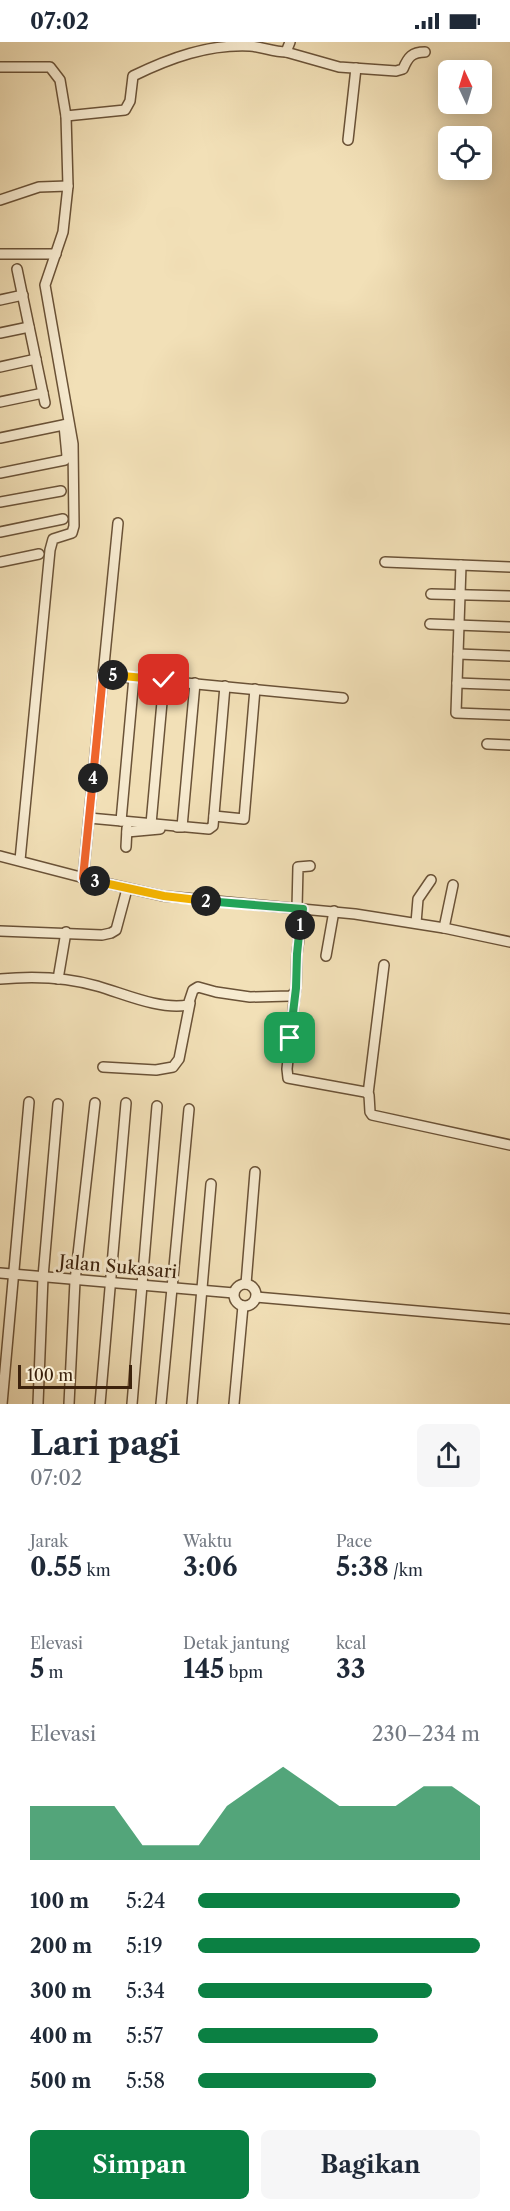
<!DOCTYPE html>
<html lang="id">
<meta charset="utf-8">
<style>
:root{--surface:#fff;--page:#f6f6f7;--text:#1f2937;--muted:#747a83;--accent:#0b8043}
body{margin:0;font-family:"Libre Caslon Text",serif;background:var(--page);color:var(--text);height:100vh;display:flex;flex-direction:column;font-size:22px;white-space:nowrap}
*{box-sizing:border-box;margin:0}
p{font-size:20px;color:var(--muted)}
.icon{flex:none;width:33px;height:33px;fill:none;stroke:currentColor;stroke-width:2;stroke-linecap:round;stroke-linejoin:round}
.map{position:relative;height:1362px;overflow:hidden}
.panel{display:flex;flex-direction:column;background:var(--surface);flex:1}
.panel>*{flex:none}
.needle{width:39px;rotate:356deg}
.tools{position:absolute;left:438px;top:18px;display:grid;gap:12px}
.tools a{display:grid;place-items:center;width:54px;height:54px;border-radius:9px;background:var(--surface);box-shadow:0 3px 15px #0003;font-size:30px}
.scale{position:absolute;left:18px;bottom:15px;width:114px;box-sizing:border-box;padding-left:6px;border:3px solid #3c220c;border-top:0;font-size:16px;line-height:21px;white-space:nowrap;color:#3c220c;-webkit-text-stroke:4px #f7ebd0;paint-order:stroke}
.pin{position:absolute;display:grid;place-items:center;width:51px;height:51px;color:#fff;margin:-26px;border-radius:12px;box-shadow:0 3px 9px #0006}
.km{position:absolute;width:30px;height:30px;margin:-15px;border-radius:50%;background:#222;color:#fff;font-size:16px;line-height:30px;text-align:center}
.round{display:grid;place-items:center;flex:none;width:63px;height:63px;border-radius:9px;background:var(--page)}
.summary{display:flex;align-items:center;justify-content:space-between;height:102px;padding:0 30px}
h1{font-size:33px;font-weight:700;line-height:45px}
.figures{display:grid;grid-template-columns:repeat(3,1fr);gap:9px;height:102px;padding:6px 30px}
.figures div{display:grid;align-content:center}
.figures b{font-size:26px;font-weight:700}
.figures small{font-size:16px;font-weight:400}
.figures p{font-size:16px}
.chart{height:168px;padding:12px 30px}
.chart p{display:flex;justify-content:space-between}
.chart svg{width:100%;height:108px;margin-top:6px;fill:var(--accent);opacity:.7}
.action{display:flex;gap:12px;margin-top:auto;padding:12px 30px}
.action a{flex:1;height:69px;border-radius:9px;background:var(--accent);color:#fff;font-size:24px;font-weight:700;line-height:69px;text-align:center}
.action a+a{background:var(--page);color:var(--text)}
ul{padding:0 30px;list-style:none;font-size:20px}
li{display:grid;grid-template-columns:96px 72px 1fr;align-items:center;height:45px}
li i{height:15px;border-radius:8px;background:var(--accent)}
.status{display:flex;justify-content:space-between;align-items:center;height:42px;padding:0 30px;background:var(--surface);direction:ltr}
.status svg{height:16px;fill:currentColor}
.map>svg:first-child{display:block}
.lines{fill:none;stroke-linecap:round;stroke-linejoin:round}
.minor-casing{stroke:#6a5237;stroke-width:12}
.minor{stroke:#f7ebd0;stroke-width:9}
.split-1-casing{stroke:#fff;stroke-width:12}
.split-2-casing{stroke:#fff;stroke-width:12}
.split-3-casing{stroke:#fff;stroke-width:12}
.split-4-casing{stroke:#fff;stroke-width:12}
.split-5-casing{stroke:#fff;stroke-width:12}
.split-6-casing{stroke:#fff;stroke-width:12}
.split-1{stroke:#22a559;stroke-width:8}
.split-2{stroke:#22a559;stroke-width:8}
.split-3{stroke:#f5b400;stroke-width:8}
.split-4{stroke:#f0652b;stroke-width:8}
.split-5{stroke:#f0652b;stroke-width:8}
.split-6{stroke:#f5b400;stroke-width:8}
.labels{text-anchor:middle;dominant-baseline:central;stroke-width:6;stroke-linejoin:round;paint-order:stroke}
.street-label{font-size:18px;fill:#3c220c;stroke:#f7ebd0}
</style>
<div class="status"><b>07:02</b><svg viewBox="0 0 49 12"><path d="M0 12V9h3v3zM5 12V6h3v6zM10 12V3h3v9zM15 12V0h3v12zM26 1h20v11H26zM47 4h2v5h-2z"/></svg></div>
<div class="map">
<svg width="510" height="1362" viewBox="0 0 510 1362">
<rect width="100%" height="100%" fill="#f2e0b7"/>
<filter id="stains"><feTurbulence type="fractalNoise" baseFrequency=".00333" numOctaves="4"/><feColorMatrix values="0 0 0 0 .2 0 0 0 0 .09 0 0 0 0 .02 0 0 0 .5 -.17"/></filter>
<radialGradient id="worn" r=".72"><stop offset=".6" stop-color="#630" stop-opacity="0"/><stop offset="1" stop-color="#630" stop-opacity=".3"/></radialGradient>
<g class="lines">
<!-- minor casing -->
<g class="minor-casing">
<g id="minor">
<path d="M 286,10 L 339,25 L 396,29 L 403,27 C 408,15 412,10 425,10"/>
<path d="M 0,25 L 50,25 L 60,38 L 66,74 L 68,144 L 63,190 L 45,243 L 73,402 L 74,484 L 72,491 L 53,497 L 50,508 L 20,818"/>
<path d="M 66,74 L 125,68 L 130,59 L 133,34 C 170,16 208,2 250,4 C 262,5 274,10 286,10 L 290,0"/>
<path d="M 348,98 L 356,26"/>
<path d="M 0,158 L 39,145 L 68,144"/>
<path d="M 0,212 L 56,212"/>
<path d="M 17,227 L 45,361"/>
<path d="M 0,258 L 23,253"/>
<path d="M 0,291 L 29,285"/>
<path d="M 0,325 L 36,317"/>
<path d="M 0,360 L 43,351"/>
<path d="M 0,396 L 68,382"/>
<path d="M 0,431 L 65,418 L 67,414 L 64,383"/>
<path d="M 0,460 L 61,449"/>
<path d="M 0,490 L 63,477"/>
<path d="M 0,520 L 39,512"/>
<path d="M 385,520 L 510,525"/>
<path d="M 461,523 L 456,671 L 510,673"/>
<path d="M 431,552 L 510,554"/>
<path d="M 430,582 L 510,585"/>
<path d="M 458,612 L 510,614"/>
<path d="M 103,633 L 343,656"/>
<path d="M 457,641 L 510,643"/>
<path d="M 487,702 L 510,703"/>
<path d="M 214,774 L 244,777 L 255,647"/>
<path d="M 89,776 L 209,787 L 213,784 L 225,644"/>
<path d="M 121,779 L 134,635"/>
<path d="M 151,782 L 164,638"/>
<path d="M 177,785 L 182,785 L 195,641"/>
<path d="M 127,790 L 160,787"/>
<path d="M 126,805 L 127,786"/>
<path d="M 0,814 L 92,838 L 163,854 L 355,872 L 444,886 L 510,900"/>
<path d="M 83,836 L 118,481"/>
<path d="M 297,866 L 298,825 L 310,824"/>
<path d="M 416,881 L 418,857 L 431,838"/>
<path d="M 444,886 L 453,843"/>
<path d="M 0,889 L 102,893 L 111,891 L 116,888 L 127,847"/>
<path d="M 326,914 L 334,869"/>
<path d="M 0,937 C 32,934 66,935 97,944 C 125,952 159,968 188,963 L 193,948 L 198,945 L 216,950 L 250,955 L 290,954 L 295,951 L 296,946 L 297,911 L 303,867"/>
<path d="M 58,937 L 66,890"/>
<path d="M 295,951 L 287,1027 L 288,1036 L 365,1050 L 369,1053 L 370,1070 L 372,1073 L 510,1103"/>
<path d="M 103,1025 L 156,1028 L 173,1025 L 179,1017 L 190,961"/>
<path d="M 368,1052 L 384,923"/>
<path d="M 0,1231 L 234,1251"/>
<path d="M 246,1242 L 255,1130"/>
<circle cx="245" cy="1253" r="11"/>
<path d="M 256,1255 L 510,1277"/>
<path d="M 2,1362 L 29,1060"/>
<path d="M 38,1362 L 43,1235 L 58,1062"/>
<path d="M 69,1362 L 75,1239 L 95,1061"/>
<path d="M 100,1362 L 126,1061"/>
<path d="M 132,1362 L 157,1064"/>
<path d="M 161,1362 L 189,1067"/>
<path d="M 192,1362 L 211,1142"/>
<path d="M 234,1362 L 243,1264"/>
</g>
</g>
<!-- minor -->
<use href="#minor" class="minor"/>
</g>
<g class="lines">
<!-- split-1 casing -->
<g class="split-1-casing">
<path id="split-1" d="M 290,996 L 296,946 L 297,912 L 300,883"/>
</g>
<!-- split-2 casing -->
<g class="split-2-casing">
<path id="split-2" d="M 206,859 L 303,867 L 300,883"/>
</g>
<!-- split-3 casing -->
<g class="split-3-casing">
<path id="split-3" d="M 95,839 L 164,854 L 206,859"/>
</g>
<!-- split-4 casing -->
<g class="split-4-casing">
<path id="split-4" d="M 93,736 L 83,836 L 95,839"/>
</g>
<!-- split-5 casing -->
<g class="split-5-casing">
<path id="split-5" d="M 93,736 L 103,633 L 113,633"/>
</g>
<!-- split-6 casing -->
<g class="split-6-casing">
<path id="split-6" d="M 113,633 L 164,638"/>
</g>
<!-- split-1 -->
<use href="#split-1" class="split-1"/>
<!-- split-2 -->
<use href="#split-2" class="split-2"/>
<!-- split-3 -->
<use href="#split-3" class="split-3"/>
<!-- split-4 -->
<use href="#split-4" class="split-4"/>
<!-- split-5 -->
<use href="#split-5" class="split-5"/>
<!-- split-6 -->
<use href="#split-6" class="split-6"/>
</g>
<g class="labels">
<!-- street labels -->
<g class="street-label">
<text transform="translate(118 1225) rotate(5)">Jalan Sukasari</text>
</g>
</g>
<rect width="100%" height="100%" filter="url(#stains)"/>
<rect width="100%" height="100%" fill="url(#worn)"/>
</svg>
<div class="tools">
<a><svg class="needle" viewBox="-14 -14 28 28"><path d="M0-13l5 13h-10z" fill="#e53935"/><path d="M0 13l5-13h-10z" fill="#747a83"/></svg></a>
<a><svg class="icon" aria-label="locate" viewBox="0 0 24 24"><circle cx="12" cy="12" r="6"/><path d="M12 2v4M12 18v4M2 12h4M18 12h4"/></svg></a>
</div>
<div class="scale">100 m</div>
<div class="pin" style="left:290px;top:996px;background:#1e9e55"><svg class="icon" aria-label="arrive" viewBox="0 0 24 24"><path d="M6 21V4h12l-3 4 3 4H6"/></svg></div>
<div class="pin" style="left:164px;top:638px;background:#d93025"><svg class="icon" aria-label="check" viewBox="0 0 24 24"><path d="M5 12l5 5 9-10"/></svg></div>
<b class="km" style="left:300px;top:883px">1</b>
<b class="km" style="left:206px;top:859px">2</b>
<b class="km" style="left:95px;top:839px">3</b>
<b class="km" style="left:93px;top:736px">4</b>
<b class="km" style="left:113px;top:633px">5</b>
</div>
<section class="panel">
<div class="summary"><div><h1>Lari pagi</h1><p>07:02</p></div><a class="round"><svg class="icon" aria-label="share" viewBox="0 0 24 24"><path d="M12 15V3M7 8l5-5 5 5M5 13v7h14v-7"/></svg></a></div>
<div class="figures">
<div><p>Jarak</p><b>0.55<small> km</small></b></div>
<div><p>Waktu</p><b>3:06</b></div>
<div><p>Pace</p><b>5:38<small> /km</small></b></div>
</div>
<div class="figures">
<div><p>Elevasi</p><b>5<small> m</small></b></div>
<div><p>Detak jantung</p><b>145<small> bpm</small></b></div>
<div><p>kcal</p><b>33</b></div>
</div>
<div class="chart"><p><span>Elevasi</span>230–234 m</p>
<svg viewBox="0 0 160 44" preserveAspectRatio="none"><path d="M0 44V22L10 22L20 22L30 22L40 38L50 38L60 38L70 22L80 14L90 6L100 14L110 22L120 22L130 22L140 14L150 14L160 22V44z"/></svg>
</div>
<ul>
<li><b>100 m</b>5:24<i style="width:93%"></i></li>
<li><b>200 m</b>5:19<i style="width:100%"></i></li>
<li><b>300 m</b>5:34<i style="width:83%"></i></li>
<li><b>400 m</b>5:57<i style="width:64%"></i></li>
<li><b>500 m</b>5:58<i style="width:63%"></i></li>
</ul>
<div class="action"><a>Simpan</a><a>Bagikan</a></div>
</section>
